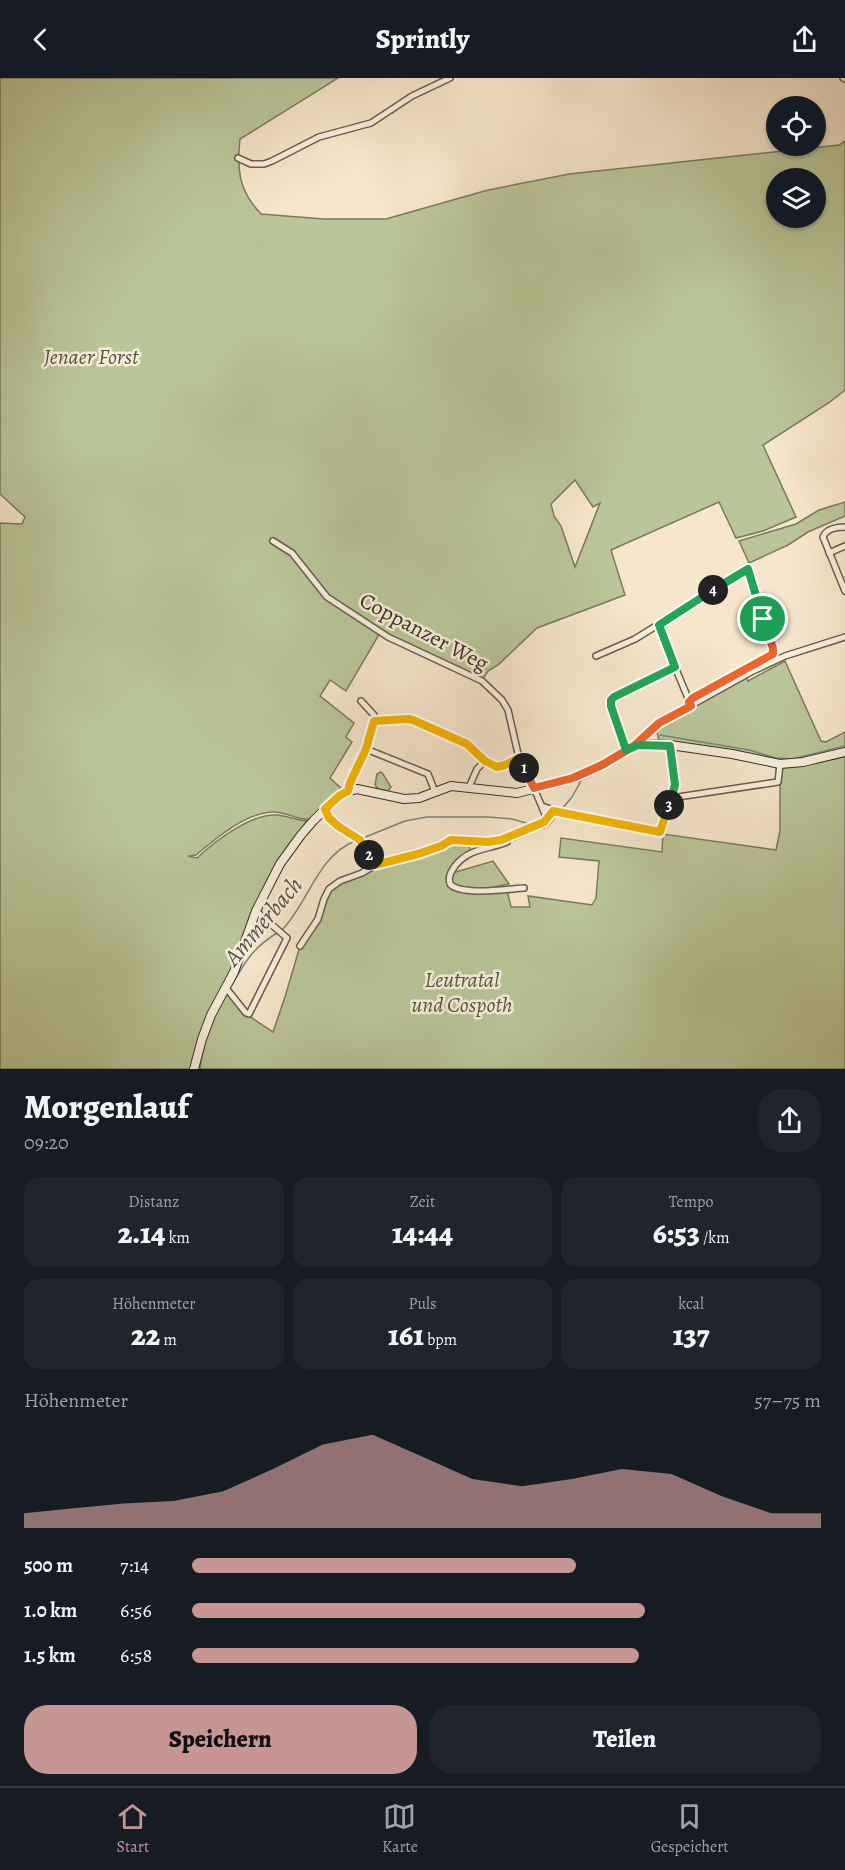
<!DOCTYPE html>
<html lang="de">
<meta charset="utf-8">
<style>
:root{--surface:#171b24;--page:#20242c;--text:#f1f3f6;--muted:#9ea1a6;--line:#363941;--accent:#c59692}
body{margin:0;font-family:Alegreya,serif;background:var(--page);color:var(--text);height:100vh;display:flex;flex-direction:column;font-size:22px;white-space:nowrap}
*{box-sizing:border-box;margin:0}
p{font-size:20px;color:var(--muted)}
.icon{flex:none;width:33px;height:33px;fill:none;stroke:currentColor;stroke-width:2;stroke-linecap:round;stroke-linejoin:round}
.map{position:relative;height:991px;overflow:hidden}
.drawer{display:flex;flex-direction:column;background:var(--surface);flex:1}
.drawer>*{flex:none}
.tools{position:absolute;left:766px;top:18px;display:grid;gap:12px}
.tools a{display:grid;place-items:center;width:60px;height:60px;border-radius:50%;background:var(--surface);box-shadow:0 2px 4px #0004;font-size:30px}
.pin{position:absolute;display:grid;place-items:center;width:51px;height:51px;color:#fff;margin:-26px;border:3px solid #fff;border-radius:50%;box-shadow:0 2px 6px #0007}
.km{position:absolute;width:30px;height:30px;margin:-15px;border-radius:50%;background:#222;color:#fff;font-size:16px;line-height:30px;text-align:center}
.round{display:grid;place-items:center;flex:none;width:63px;height:63px;border-radius:24px;background:var(--page)}
.summary{display:flex;align-items:center;justify-content:space-between;height:102px;padding:0 24px}
h1{font-size:33px;font-weight:800;line-height:45px}
.figures{display:grid;grid-template-columns:repeat(3,1fr);gap:9px;height:102px;padding:6px 24px}
.figures div{display:grid;align-content:center;border-radius:15px;background:var(--page);text-align:center}
.figures b{font-size:30px;font-weight:800}
.figures small{font-size:16px;font-weight:400}
.figures p{font-size:16px}
.chart{height:168px;padding:12px 24px}
.chart p{display:flex;justify-content:space-between}
.chart svg{width:100%;height:108px;margin-top:6px;fill:var(--accent);opacity:.7}
.button{display:flex;gap:12px;margin-top:auto;padding:12px 24px}
.button a{flex:1;height:69px;border-radius:24px;background:var(--accent);color:#111;font-size:24px;font-weight:800;line-height:69px;text-align:center}
.button a+a{background:var(--page);color:var(--text)}
ul{padding:0 24px;list-style:none;font-size:20px}
li{display:grid;grid-template-columns:96px 72px 1fr;align-items:center;height:45px}
li i{height:15px;border-radius:8px;background:var(--accent)}
header{display:flex;justify-content:space-between;align-items:center;height:78px;padding:0 24px;background:var(--surface);font-size:27px;font-weight:800}
.menu{display:flex;justify-content:space-around;align-items:center;height:84px;border-top:2px solid var(--line);background:var(--surface);font-size:16px;color:var(--muted)}
.menu a{display:grid;justify-items:center;gap:3px}
.menu .on{color:var(--accent)}
.map>svg:first-child{display:block}
.green{fill:#bac699;stroke:#7a7a60;stroke-width:1.5;fill-rule:evenodd}
.lines{fill:none;stroke-linecap:round;stroke-linejoin:round}
.stream{stroke:#75867c;stroke-width:1.5}
.street-casing{stroke:#695d50;stroke-width:8}
.secondary-casing{stroke:#3a2f27;stroke-width:10}
.street{stroke:#f9efdd;stroke-width:5}
.secondary{stroke:#f9efdd;stroke-width:8}
.split-1-casing{stroke:#fff;stroke-width:12}
.split-2-casing{stroke:#fff;stroke-width:12}
.split-3-casing{stroke:#fff;stroke-width:12}
.split-4-casing{stroke:#fff;stroke-width:12}
.split-5-casing{stroke:#fff;stroke-width:12}
.split-1{stroke:#f0652b;stroke-width:8}
.split-2{stroke:#f5b400;stroke-width:8}
.split-3{stroke:#f5b400;stroke-width:8}
.split-4{stroke:#22a559;stroke-width:8}
.split-5{stroke:#22a559;stroke-width:8}
.labels{text-anchor:middle;dominant-baseline:central;stroke-width:5;stroke-linejoin:round;paint-order:stroke}
.park-label{font-size:22px;font-style:italic;fill:#5a5544;stroke:#f9efdd}
.street-label{font-size:22px;fill:#3a2f27;stroke:#f9efdd}
.water-label{font-size:24px;font-style:italic;fill:#53534a;stroke:#f9efdd}
</style>
<header><svg class="icon" aria-label="back" viewBox="0 0 24 24"><path d="M15 5l-7 7 7 7"/></svg>Sprintly<svg class="icon" aria-label="share" viewBox="0 0 24 24"><path d="M12 15V3M7 8l5-5 5 5M5 13v7h14v-7"/></svg></header>
<div class="map">
<svg width="845" height="991" viewBox="0 0 845 991">
<rect width="100%" height="100%" fill="#f6e6cb"/>
<filter id="stains"><feTurbulence type="fractalNoise" baseFrequency=".00333" numOctaves="4"/><feColorMatrix values="0 0 0 0 .2 0 0 0 0 .09 0 0 0 0 .02 0 0 0 .5 -.17"/></filter>
<radialGradient id="worn" r=".72"><stop offset=".6" stop-color="#630" stop-opacity="0"/><stop offset="1" stop-color="#630" stop-opacity=".3"/></radialGradient>
<!-- green -->
<g class="green">
<path d="M 0,0 L 338,0 L 240,61 C 238,78 237,101 247,117 C 250,124 256,130 261,136 L 324,141 L 386,141 L 488,112 L 569,96 L 839,67 L 845,63 L 845,312 L 830,324 L 763,367 L 796,439 L 763,453 L 736,460 L 719,424 L 611,472 L 625,517 L 537,550 L 498,587 L 488,593 L 482,602 L 381,553 L 346,613 L 330,602 L 320,618 L 354,645 L 346,659 L 352,664 L 330,700 L 341,710 L 341,712 L 312,741 C 298,743 287,734 274,734 C 247,734 216,760 196,777 L 188,778 L 197,780 C 215,763 252,735 277,737 C 288,738 298,743 309,743 L 278,785 L 192,991 L 0,991 L 0,445 L 22,446 L 25,439 L 0,416 ZM 777,100 L 816,100 L 816,140 L 777,140 ZM 575,402 L 593,429 L 600,425 L 575,489 L 561,448 L 554,438 L 551,426 Z"/>
<path d="M 845,424 L 845,438 L 808,454 L 788,467 L 749,485 L 739,463 L 796,446 L 819,432 Z"/>
<path d="M 785,583 L 821,663 L 826,664 L 845,654 L 845,670 L 830,676 L 780,685 L 711,669 L 659,662 L 657,655 L 660,647 L 746,599 L 748,603 Z"/>
<path d="M 845,677 L 845,991 L 196,991 L 203,961 L 226,915 L 249,938 L 273,954 L 285,919 L 300,868 L 318,841 L 331,810 L 375,787 L 452,763 L 467,765 L 471,773 L 449,796 L 493,783 L 509,806 L 469,814 L 507,812 L 511,829 L 530,829 L 528,818 L 592,827 L 596,820 L 599,783 L 559,779 L 561,760 L 662,774 L 663,756 L 776,772 L 780,753 L 780,696 L 781,690 L 800,688 Z"/>
<path d="M 381,694 L 383,696 L 391,709 L 388,713 L 378,711 L 375,707 L 377,696 Z"/>
</g>
<g class="lines">
<!-- stream -->
<g class="stream">
<path d="M 660,657 L 749,672 L 776,680 L 793,681 L 845,668"/>
<path d="M 561,732 L 572,719 L 581,703"/>
<path d="M 537,750 C 548,753 552,743 558,735"/>
<path d="M 363,760 L 405,743 L 427,739 L 488,739 L 512,741 L 533,747"/>
<path d="M 281,853 C 308,826 317,778 355,763"/>
<path d="M 229,912 C 244,886 251,871 277,855"/>
<path d="M 213,941 L 227,916"/>
<path d="M 200,991 L 203,971"/>
</g>
<!-- street casing -->
<g class="street-casing">
<g id="street">
<path d="M 843,0 L 845,1"/>
<path d="M 238,80 L 251,86 L 264,86 L 272,83 L 319,59 L 371,45 L 412,18 L 450,0"/>
<path d="M 845,449 C 837,449 826,451 823,459 L 845,513"/>
<path d="M 273,463 L 292,475 L 327,519 L 388,559 L 482,603 L 502,622 L 508,632 L 519,680 L 531,703 L 547,741"/>
<path d="M 829,475 L 845,468"/>
<path d="M 659,547 L 675,589"/>
<path d="M 596,578 L 635,561 L 748,491 L 773,570 L 773,577 L 693,620 L 689,624"/>
<path d="M 374,643 L 413,642 L 467,666 L 485,683 L 497,689 L 505,687 L 519,680"/>
<path d="M 635,667 L 659,645 L 751,594 L 785,578 L 845,559"/>
<path d="M 366,671 L 428,696 L 435,714"/>
<path d="M 626,672 L 611,628 L 611,622 L 614,619 L 675,589 L 690,625"/>
<path d="M 469,709 L 477,691 L 485,683"/>
<path d="M 348,713 C 350,702 356,695 360,685 C 367,670 373,654 374,637 L 361,623"/>
<path d="M 671,720 L 778,704 L 780,686"/>
<path d="M 542,728 L 562,735 L 660,754 L 675,707 L 670,667"/>
<path d="M 325,731 L 329,740 L 337,748 L 360,762 L 375,787"/>
<path d="M 514,759 L 544,744 L 553,733"/>
<path d="M 507,764 C 487,772 469,770 455,788 C 451,794 448,798 450,806 C 461,818 507,811 524,810"/>
<path d="M 300,868 L 318,841 L 324,821 L 329,811 L 340,803 L 362,795 L 375,787 L 418,776 L 441,768 L 451,762 L 487,764 L 501,762 L 516,757"/>
<path d="M 226,910 L 246,935 L 249,936 L 287,860 L 256,833"/>
</g>
</g>
<!-- secondary casing -->
<g class="secondary-casing">
<path id="secondary" d="M 194,991 L 202,961 L 211,937 L 234,894 L 256,833 L 280,786 L 301,757 L 314,742 L 339,718 L 348,713 L 357,711 L 404,721 L 419,720 L 451,708 L 517,715 L 576,700 L 602,687 L 634,668 L 645,666 L 670,667 L 732,676 L 780,686 L 803,684 L 845,674"/>
</g>
<!-- street -->
<use href="#street" class="street"/>
<!-- secondary -->
<use href="#secondary" class="secondary"/>
</g>
<g class="lines">
<!-- split-1 casing -->
<g class="split-1-casing">
<path id="split-1" d="M 524,690 L 534,710 L 573,700 L 602,687 L 634,668 L 659,645 L 691,628 L 689,624 L 693,620 L 773,576 L 773,570 L 763,541"/>
</g>
<!-- split-2 casing -->
<g class="split-2-casing">
<path id="split-2" d="M 369,777 L 360,762 L 338,748 L 329,740 L 325,731 L 339,718 L 348,713 L 350,705 L 366,671 L 374,643 L 408,641 L 413,642 L 467,666 L 485,683 L 497,689 L 505,687 L 519,680 L 524,690"/>
</g>
<!-- split-3 casing -->
<g class="split-3-casing">
<path id="split-3" d="M 369,777 L 375,787 L 418,776 L 441,768 L 451,762 L 488,764 L 501,762 L 544,744 L 553,733 L 660,754 L 669,727"/>
</g>
<!-- split-4 casing -->
<g class="split-4-casing">
<path id="split-4" d="M 669,727 L 675,707 L 670,668 L 638,667 L 626,672 L 611,628 L 611,622 L 614,619 L 675,589 L 659,547 L 713,512"/>
</g>
<!-- split-5 casing -->
<g class="split-5-casing">
<path id="split-5" d="M 713,512 L 748,491 L 763,541"/>
</g>
<!-- split-1 -->
<use href="#split-1" class="split-1"/>
<!-- split-2 -->
<use href="#split-2" class="split-2"/>
<!-- split-3 -->
<use href="#split-3" class="split-3"/>
<!-- split-4 -->
<use href="#split-4" class="split-4"/>
<!-- split-5 -->
<use href="#split-5" class="split-5"/>
</g>
<g class="labels">
<!-- park labels -->
<g class="park-label">
<text x="91" y="279">Jenaer Forst</text>
<text x="462" y="902">Leutratal<tspan x="462" dy="25">und Cospoth</tspan></text>
</g>
<!-- street labels -->
<g class="street-label">
<text transform="translate(424 554) rotate(28)">Coppanzer Weg</text>
</g>
<!-- water labels -->
<g class="water-label">
<text transform="translate(263 843) rotate(-50)">Ammerbach</text>
</g>
</g>
<rect width="100%" height="100%" filter="url(#stains)"/>
<rect width="100%" height="100%" fill="url(#worn)"/>
</svg>
<div class="tools">
<a><svg class="icon" aria-label="locate" viewBox="0 0 24 24"><circle cx="12" cy="12" r="6"/><path d="M12 2v4M12 18v4M2 12h4M18 12h4"/></svg></a>
<a><svg class="icon" aria-label="layers" viewBox="0 0 24 24"><path d="M12 4l9 5-9 5-9-5zM3 14l9 5 9-5"/></svg></a>
</div>
<div class="pin" style="left:763px;top:541px;background:#1e9e55"><svg class="icon" aria-label="arrive" viewBox="0 0 24 24"><path d="M6 21V4h12l-3 4 3 4H6"/></svg></div>
<b class="km" style="left:524px;top:690px">1</b>
<b class="km" style="left:369px;top:777px">2</b>
<b class="km" style="left:669px;top:727px">3</b>
<b class="km" style="left:713px;top:512px">4</b>
</div>
<section class="drawer">
<div class="summary"><div><h1>Morgenlauf</h1><p>09:20</p></div><a class="round"><svg class="icon" aria-label="share" viewBox="0 0 24 24"><path d="M12 15V3M7 8l5-5 5 5M5 13v7h14v-7"/></svg></a></div>
<div class="figures">
<div><p>Distanz</p><b>2.14<small> km</small></b></div>
<div><p>Zeit</p><b>14:44</b></div>
<div><p>Tempo</p><b>6:53<small> /km</small></b></div>
</div>
<div class="figures">
<div><p>Höhenmeter</p><b>22<small> m</small></b></div>
<div><p>Puls</p><b>161<small> bpm</small></b></div>
<div><p>kcal</p><b>137</b></div>
</div>
<div class="chart"><p><span>Höhenmeter</span>57–75 m</p>
<svg viewBox="0 0 160 44" preserveAspectRatio="none"><path d="M0 44V38L10 36L20 34L30 33L40 29L50 20L60 10L70 6L80 15L90 24L100 27L110 24L120 20L130 22L140 31L150 38L160 38V44z"/></svg>
</div>
<ul>
<li><b>500 m</b>7:14<i style="width:61%"></i></li>
<li><b>1.0 km</b>6:56<i style="width:72%"></i></li>
<li><b>1.5 km</b>6:58<i style="width:71%"></i></li>
</ul>
<div class="button"><a>Speichern</a><a>Teilen</a></div>
</section>
<nav class="menu">
<a class="on"><svg class="icon" aria-label="home" viewBox="0 0 24 24"><path d="M3 11l9-7 9 7M6 9v11h12V9"/></svg>Start</a>
<a><svg class="icon" aria-label="map" viewBox="0 0 24 24"><path d="M3 6l6-2 6 2 6-2v14l-6 2-6-2-6 2zM9 4v14M15 6v14"/></svg>Karte</a>
<a><svg class="icon" aria-label="saved" viewBox="0 0 24 24"><path d="M7 4h10v16l-5-4-5 4z"/></svg>Gespeichert</a>
</nav>
